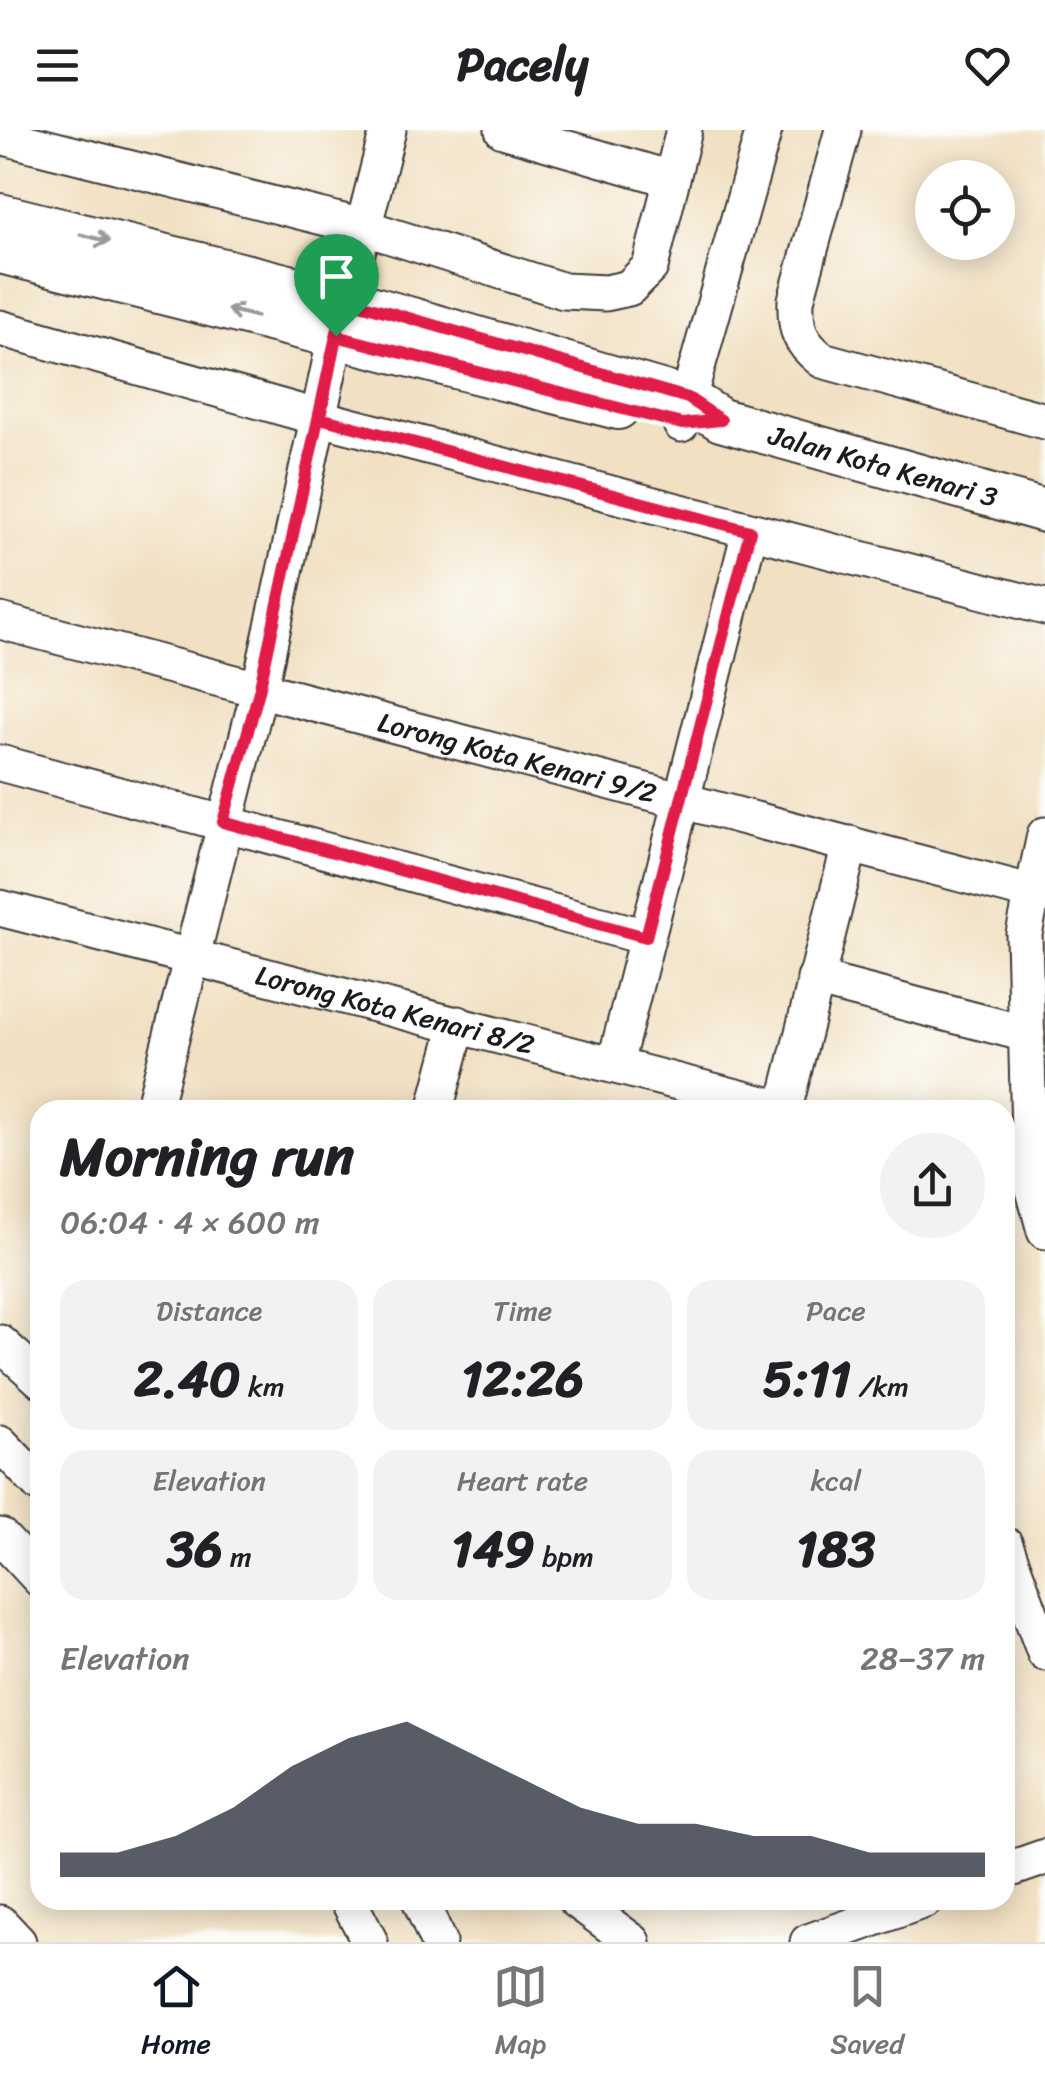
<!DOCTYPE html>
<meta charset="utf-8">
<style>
:root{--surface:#fff;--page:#f2f2f2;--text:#202124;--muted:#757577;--line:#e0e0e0;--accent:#111827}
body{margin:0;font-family:Sriracha,sans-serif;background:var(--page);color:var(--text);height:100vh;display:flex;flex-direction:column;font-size:38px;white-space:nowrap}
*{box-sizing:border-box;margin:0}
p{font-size:32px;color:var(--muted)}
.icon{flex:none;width:55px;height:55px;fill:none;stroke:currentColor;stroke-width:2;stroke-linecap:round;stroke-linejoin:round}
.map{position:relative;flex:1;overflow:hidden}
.panel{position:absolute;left:30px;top:970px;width:985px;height:810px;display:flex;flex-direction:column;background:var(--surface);border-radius:30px;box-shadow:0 5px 25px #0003}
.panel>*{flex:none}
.buttons{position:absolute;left:915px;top:30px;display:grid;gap:20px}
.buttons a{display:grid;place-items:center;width:100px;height:100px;border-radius:50%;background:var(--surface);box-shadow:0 5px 25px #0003;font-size:50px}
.pin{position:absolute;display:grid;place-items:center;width:85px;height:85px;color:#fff;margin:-102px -42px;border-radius:50% 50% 50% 0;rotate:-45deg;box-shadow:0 0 10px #0007}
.pin .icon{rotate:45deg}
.round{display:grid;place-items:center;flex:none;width:105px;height:105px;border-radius:52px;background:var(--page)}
.head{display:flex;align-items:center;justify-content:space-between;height:170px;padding:0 30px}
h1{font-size:55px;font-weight:700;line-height:75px}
.figures{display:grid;grid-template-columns:repeat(3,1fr);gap:15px;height:170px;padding:10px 30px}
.figures div{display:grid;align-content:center;border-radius:25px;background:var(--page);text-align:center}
.figures b{font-size:50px;font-weight:700}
.figures small{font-size:28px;font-weight:400}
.figures p{font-size:28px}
.chart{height:280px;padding:20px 30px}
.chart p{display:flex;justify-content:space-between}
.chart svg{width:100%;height:180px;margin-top:10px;fill:var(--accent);opacity:.7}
header{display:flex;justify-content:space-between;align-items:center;height:130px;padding:0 30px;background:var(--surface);font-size:45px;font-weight:700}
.dock{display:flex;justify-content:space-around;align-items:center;height:140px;border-top:2px solid var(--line);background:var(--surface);font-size:28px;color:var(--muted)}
.dock a{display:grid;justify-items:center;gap:5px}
.dock .active{color:var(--accent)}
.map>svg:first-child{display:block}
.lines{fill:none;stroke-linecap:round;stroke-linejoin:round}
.minor-casing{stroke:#3c3935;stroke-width:39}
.major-casing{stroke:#3c3935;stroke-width:46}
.minor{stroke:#fff;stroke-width:35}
.major{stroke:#fff;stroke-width:42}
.oneway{stroke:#999}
.route-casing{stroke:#fff;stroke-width:20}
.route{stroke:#e11d48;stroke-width:12}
.labels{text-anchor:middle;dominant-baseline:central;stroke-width:8;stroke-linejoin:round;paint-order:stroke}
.street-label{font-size:28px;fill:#1c1c1c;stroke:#fdfcf7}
</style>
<header><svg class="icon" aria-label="menu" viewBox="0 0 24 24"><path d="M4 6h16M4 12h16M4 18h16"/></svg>Pacely<svg class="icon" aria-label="heart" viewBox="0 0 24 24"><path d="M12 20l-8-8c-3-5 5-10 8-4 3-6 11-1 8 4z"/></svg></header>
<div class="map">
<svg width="1045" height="1812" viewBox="0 0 1045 1812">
<rect width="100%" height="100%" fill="#fdfcf7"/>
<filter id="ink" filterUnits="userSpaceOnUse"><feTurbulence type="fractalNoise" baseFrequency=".01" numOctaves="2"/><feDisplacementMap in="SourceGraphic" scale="20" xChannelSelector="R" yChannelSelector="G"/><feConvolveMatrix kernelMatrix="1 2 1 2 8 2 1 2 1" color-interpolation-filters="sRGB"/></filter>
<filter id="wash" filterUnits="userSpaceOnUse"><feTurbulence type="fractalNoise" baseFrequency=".0048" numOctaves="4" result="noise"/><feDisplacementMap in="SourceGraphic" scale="40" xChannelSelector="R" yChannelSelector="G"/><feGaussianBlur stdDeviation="2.25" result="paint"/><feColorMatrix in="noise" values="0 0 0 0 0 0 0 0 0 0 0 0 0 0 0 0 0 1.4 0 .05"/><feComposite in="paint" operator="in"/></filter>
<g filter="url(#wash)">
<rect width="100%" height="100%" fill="#f1e0c2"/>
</g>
<g filter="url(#ink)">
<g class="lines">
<!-- minor casing -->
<g class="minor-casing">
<g id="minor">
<path d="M 503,0 L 671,49"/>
<path d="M 843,0 L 796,170 C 795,199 799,212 822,230 L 1045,291"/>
<path d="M 0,6 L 363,97 L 564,161 L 606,163 L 629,158 L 650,137 L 684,0"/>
<path d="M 0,198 L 320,288 L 1045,477"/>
<path d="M 681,294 L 764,0"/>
<path id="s1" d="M 0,491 L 1033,763"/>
<path d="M 0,633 L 646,807"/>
<path d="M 1045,705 L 1024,804 L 1030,1045 L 1045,1101"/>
<path id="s2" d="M 0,778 L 787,980"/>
<path d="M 815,849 L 1027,904"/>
<path d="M 615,934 L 750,401"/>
<path d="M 784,979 L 850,714"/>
<path d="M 153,980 L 259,561 L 336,206 L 388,0"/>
<path d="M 435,980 L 458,894"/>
<path d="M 0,1213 L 40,1249"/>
<path d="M 0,1313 L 40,1355"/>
<path d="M 0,1406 L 40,1449"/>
<path d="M 1005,1415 L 1045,1523"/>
<path d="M 1005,1741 L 1045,1727"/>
<path d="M 348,1770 L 370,1812"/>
<path d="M 420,1770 L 438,1812"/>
<path d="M 576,1770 L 633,1812"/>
<path d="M 0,1793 L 18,1812"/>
<path d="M 808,1812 L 925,1770"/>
</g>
</g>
<!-- major casing -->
<g class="major-casing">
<g id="major">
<path id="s3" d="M 0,85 L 346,170 L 688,269 L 721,290 L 1045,381"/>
<path d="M 0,122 L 618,278"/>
</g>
</g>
<!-- minor -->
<use href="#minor" class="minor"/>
<!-- major -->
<use href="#major" class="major"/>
</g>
<!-- one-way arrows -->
<defs><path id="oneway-shaft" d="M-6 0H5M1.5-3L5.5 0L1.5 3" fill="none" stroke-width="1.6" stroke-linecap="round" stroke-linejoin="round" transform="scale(2.5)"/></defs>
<g class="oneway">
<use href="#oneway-shaft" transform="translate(95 108) rotate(14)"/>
<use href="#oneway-shaft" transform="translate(242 183) rotate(-166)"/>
</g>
</g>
<g class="lines" filter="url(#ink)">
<!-- route casing -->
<g class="route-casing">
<path id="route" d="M 336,206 L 259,561 L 223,692 L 646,807 L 750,401 L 320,288 L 336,206 L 682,294 L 721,290 L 688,268 L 346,170 L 336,206"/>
</g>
<!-- route -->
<use href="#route" class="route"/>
</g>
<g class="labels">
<!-- street labels -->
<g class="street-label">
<text stroke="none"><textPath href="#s3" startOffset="920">Jalan Kota Kenari 3</textPath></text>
<text stroke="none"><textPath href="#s1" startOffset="535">Lorong Kota Kenari 9/2</textPath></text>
<text stroke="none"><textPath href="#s2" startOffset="408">Lorong Kota Kenari 8/2</textPath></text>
</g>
</g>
</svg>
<div class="buttons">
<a><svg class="icon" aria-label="locate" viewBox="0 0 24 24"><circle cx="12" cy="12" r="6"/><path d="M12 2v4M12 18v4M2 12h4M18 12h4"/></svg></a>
</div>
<div class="pin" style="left:336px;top:206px;background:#1e9e55"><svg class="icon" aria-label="arrive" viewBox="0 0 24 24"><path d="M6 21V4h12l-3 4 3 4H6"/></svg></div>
<section class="panel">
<div class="head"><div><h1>Morning run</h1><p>06:04 · 4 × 600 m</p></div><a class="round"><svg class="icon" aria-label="share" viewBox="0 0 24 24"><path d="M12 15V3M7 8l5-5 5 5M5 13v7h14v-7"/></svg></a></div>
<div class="figures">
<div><p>Distance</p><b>2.40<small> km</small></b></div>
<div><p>Time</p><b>12:26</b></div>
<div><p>Pace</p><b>5:11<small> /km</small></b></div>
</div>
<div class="figures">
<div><p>Elevation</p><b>36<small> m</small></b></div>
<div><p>Heart rate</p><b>149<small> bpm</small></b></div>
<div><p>kcal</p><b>183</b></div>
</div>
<div class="chart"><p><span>Elevation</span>28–37 m</p>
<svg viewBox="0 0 160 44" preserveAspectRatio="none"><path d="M0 44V38L10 38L20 34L30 27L40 17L50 10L60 6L70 13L80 20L90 27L100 31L110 31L120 34L130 34L140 38L150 38L160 38V44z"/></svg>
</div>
</section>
</div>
<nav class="dock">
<a class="active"><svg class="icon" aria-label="home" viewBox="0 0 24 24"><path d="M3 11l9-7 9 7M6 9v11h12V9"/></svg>Home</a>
<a><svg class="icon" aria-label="map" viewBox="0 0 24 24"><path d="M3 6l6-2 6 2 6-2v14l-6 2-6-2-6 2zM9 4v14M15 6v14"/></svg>Map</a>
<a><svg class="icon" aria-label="saved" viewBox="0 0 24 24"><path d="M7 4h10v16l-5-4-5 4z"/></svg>Saved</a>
</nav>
